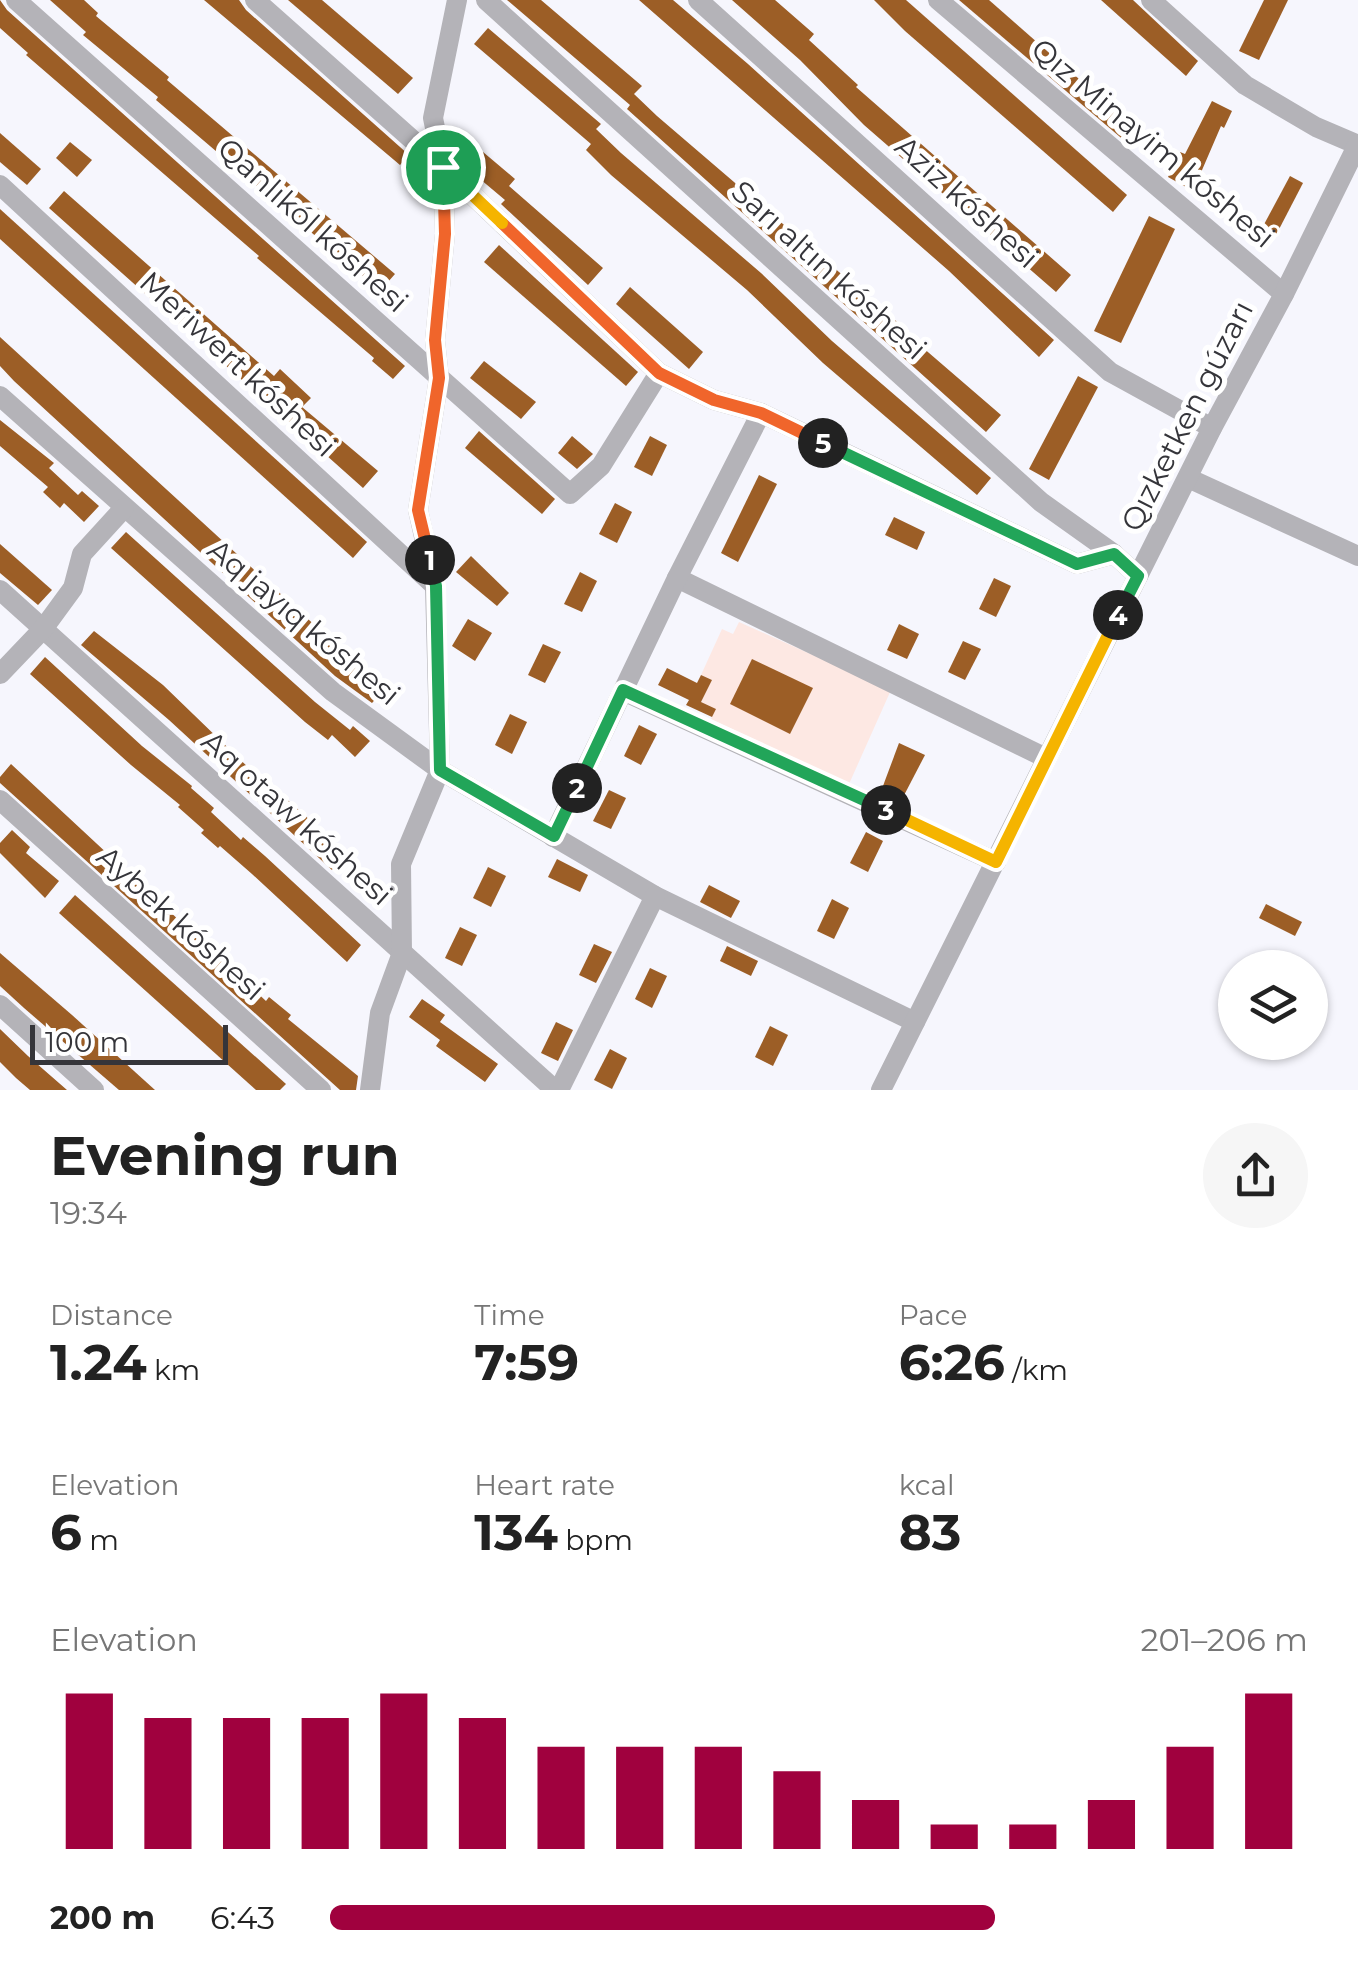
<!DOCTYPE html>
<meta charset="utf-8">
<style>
:root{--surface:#fff;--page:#f6f6f6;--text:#222;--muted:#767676;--accent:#a0013e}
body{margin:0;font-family:Montserrat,sans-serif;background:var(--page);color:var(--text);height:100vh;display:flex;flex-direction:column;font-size:38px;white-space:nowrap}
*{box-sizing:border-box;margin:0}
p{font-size:32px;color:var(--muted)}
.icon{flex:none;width:55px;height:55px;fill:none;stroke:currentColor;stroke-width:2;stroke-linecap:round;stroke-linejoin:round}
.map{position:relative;height:1090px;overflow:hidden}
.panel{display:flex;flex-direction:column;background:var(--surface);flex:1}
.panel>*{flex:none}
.controls{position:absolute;left:1218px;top:950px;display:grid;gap:20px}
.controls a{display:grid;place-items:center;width:110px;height:110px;border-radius:50%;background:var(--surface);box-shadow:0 2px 8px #0004;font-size:50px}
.scale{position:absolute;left:30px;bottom:25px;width:198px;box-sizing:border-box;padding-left:10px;border:5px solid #35353a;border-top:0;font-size:28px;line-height:35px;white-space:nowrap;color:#35353a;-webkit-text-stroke:8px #fff;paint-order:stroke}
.pin{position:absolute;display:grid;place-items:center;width:85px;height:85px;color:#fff;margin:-42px;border:5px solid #fff;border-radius:50%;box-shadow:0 2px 10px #0007}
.km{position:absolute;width:50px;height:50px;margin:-25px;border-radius:50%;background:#222;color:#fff;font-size:28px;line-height:50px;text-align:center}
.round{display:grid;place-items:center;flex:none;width:105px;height:105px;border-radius:52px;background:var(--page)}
.headline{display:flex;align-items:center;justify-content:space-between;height:170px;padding:0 50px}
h1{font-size:55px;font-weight:700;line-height:75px}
.metrics{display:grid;grid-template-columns:repeat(3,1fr);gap:15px;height:170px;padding:10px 50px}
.metrics div{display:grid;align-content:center}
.metrics b{font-size:50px;font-weight:700}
.metrics small{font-size:28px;font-weight:400}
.metrics p{font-size:28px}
.chart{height:280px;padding:20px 50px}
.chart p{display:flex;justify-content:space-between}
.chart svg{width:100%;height:180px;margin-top:10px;stroke:var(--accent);stroke-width:6}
ul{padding:0 50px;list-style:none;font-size:32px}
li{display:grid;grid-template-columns:160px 120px 1fr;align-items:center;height:75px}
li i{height:25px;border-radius:12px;background:var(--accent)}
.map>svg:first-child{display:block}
.education{fill:#fde8e3}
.building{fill:#9c5e26}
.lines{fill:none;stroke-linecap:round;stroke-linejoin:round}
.minor{stroke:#b4b3b8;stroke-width:20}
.split-1-casing{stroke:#fff;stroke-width:20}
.split-2-casing{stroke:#fff;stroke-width:20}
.split-3-casing{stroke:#fff;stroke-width:20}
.split-4-casing{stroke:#fff;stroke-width:20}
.split-5-casing{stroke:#fff;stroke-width:20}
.split-6-casing{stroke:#fff;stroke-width:20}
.split-7-casing{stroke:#fff;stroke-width:20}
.split-1{stroke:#f0652b;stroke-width:12}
.split-2{stroke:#22a559;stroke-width:12}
.split-3{stroke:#22a559;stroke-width:12}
.split-4{stroke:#f5b400;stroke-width:12}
.split-5{stroke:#22a559;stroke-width:12}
.split-6{stroke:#f0652b;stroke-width:12}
.split-7{stroke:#f5b400;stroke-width:12}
.labels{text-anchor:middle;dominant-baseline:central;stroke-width:10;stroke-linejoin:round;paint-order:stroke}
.street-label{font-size:30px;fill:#35353a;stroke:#fff}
</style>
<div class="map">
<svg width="1358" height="1090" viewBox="0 0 1358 1090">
<rect width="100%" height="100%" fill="#f6f6fd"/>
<!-- education -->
<path class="education" d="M 739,622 L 891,690 L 849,784 L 711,719 L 715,709 L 701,702 L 712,680 L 701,675 L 722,629 L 733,634 Z"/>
<!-- building -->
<g class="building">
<path d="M 0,0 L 7,10 L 405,366 L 393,379 L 372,361 L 374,358 L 257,258 L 259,256 L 26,55 L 28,53 L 0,28 Z"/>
<path d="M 50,0 L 84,0 L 98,13 L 96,16 L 169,77 L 167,80 L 395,274 L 380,291 L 156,100 L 158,97 L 83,35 L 86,32 Z"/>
<path d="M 204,0 L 239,0 L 246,10 L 409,155 L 400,165 Z"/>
<path d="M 288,0 L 322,0 L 413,78 L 398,94 Z"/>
<path d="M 507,0 L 541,0 L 642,86 L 634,94 L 657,116 L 909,332 L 907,334 L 1001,415 L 986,432 L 627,109 L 630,105 Z"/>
<path d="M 639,0 L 673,0 L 748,64 L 1054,340 L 1039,357 L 949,271 Z"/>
<path d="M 732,0 L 775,0 L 814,34 L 809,40 L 858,85 L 856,87 L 1071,275 L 1056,292 L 864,125 L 800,60 Z"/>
<path d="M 874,0 L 906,0 L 1127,195 L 1113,212 L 905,31 Z"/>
<path d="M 959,0 L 989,0 L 1144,136 L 1133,148 Z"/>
<path d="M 1101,0 L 1133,0 L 1198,61 L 1186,76 Z"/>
<path d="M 1264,0 L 1288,0 L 1259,60 L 1239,51 Z"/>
<path d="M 488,28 L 601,124 L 596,129 L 621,153 L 761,273 L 832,341 L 991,478 L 977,495 L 823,363 L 747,290 L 611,175 L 586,150 L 591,144 L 474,44 Z"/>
<path d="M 1212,101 L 1232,111 L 1224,128 L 1221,126 L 1193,191 L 1168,177 L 1180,152 L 1185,154 Z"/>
<path d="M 0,133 L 41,169 L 27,185 L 0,162 Z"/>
<path d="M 470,141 L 515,179 L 509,186 L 603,268 L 588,285 L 501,204 L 505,200 L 455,158 Z"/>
<path d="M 70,142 L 92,160 L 77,177 L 56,158 Z"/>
<path d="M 1290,176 L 1303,183 L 1275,237 L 1261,230 Z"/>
<path d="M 64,191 L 274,376 L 280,369 L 311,398 L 302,407 L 378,471 L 363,488 L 49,208 Z"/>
<path d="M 0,209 L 367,542 L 353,558 L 0,239 Z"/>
<path d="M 1149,216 L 1175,229 L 1121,343 L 1094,331 Z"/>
<path d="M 499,245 L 638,372 L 626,386 L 484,262 Z"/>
<path d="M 630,287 L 703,352 L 689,369 L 616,304 Z"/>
<path d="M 0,337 L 344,652 L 342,654 L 383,691 L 372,703 L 335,676 L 14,381 L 0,366 Z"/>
<path d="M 484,361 L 536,402 L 521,419 L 470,378 Z"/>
<path d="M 1078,376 L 1098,387 L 1049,480 L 1029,469 Z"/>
<path d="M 0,420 L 54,463 L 49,468 L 78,495 L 82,491 L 99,506 L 84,522 L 64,503 L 60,508 L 43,492 L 48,487 L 0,446 Z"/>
<path d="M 479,431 L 555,499 L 542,514 L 465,448 Z"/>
<path d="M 572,436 L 593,454 L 577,469 L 558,453 Z"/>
<path d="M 650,436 L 667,445 L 652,476 L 634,467 Z"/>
<path d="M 759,475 L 777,484 L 738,562 L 721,553 Z"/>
<path d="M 615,503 L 632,512 L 617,543 L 599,534 Z"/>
<path d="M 894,517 L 925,532 L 917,550 L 885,535 Z"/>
<path d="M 126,532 L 315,702 L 350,730 L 353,726 L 370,741 L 355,757 L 332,735 L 328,740 L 305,722 L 111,548 Z"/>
<path d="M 0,544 L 52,590 L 38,605 L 0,573 Z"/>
<path d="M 471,556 L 509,593 L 497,606 L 456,572 Z"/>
<path d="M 580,572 L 597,581 L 582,612 L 564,604 Z"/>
<path d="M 994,578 L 1011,586 L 996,617 L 979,609 Z"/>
<path d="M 468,619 L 492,633 L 475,661 L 452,646 Z"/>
<path d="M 899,624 L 919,634 L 907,659 L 887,650 Z"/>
<path d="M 94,631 L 163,685 L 253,772 L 255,770 L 347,854 L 332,870 L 169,720 L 81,645 Z"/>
<path d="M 963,641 L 981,649 L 965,680 L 948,672 Z"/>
<path d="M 543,644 L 561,652 L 545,683 L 528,675 Z"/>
<path d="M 45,657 L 142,746 L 192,786 L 191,788 L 214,808 L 211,812 L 241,840 L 243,837 L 265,856 L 361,945 L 347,962 L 252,874 L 220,846 L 218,848 L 201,833 L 204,830 L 178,807 L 180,805 L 131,765 L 30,674 Z"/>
<path d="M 752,659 L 813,688 L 790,734 L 730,704 Z"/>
<path d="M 667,668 L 697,683 L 701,675 L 712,680 L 701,702 L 716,709 L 712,717 L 686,705 L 689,700 L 658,685 Z"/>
<path d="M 510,714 L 527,722 L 512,754 L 495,745 Z"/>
<path d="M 639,725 L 657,734 L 641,765 L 624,756 Z"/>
<path d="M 899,743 L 925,755 L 900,803 L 880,794 Z"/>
<path d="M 11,764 L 266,1001 L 269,997 L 291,1015 L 288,1019 L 358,1076 L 356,1090 L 340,1090 L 0,783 L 0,777 Z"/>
<path d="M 609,790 L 626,798 L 611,829 L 593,821 Z"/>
<path d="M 12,830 L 30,847 L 26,853 L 59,881 L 45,898 L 0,853 L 0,843 Z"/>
<path d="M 866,832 L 883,841 L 868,872 L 850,863 Z"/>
<path d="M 557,859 L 588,875 L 580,892 L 548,877 Z"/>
<path d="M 488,867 L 506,876 L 491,907 L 473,898 Z"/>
<path d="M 709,885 L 740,901 L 731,918 L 700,902 Z"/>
<path d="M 75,895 L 286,1084 L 280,1090 L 256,1090 L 59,913 Z"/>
<path d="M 832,899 L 849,908 L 834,939 L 817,931 Z"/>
<path d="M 1266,904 L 1302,922 L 1295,936 L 1259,918 Z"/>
<path d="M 460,927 L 477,935 L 462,966 L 445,958 Z"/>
<path d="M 594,944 L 612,952 L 596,983 L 579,975 Z"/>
<path d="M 727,946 L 758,961 L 751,976 L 720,961 Z"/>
<path d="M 0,953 L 72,1015 L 155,1090 L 119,1090 L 24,1008 L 0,986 Z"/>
<path d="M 650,968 L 667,976 L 652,1008 L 635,999 Z"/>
<path d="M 422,999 L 445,1015 L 440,1022 L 498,1064 L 485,1082 L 436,1046 L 440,1040 L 409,1017 Z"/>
<path d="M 556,1022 L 573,1030 L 558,1061 L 541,1053 Z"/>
<path d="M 770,1026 L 788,1035 L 773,1066 L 755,1057 Z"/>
<path d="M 0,1029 L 28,1056 L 67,1090 L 30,1090 L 16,1078 L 0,1062 Z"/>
<path d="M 610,1049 L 627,1058 L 612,1089 L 594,1080 Z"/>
</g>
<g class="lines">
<!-- minor -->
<g class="minor">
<path d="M 16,0 L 570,494 L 601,466 L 659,373"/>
<path d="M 255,0 L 443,167 L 659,373 L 714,400 L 761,413 L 1077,564 L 1114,554"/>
<path d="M 486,0 L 1041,502 L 1114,554 L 1138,576"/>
<path d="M 698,0 L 1110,372 L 1212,428"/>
<path d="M 938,0 L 1284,294"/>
<path d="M 1151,0 L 1245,85 L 1316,127 L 1358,145"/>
<path d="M 0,185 L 435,586"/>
<path d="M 0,396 L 333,692 L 440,770 L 655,896 L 915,1022"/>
<path d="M 1188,478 L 1358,556"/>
<path d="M 677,578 L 1046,758"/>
<path d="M 0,590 L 555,1090"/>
<path d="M 0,674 L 43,629 L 73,588 L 82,554 L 124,508"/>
<path d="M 623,691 L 996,862"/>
<path d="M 0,800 L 321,1090"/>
<path d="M 553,837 L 677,578 L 761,413"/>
<path d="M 0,1005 L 94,1090"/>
<path d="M 370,1090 L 380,1013 L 402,953 L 401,864 L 440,770 L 435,586 L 418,510 L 439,378 L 435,340 L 445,234 L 443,167 L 433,118 L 457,0"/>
<path d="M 559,1090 L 655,896"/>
<path d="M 881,1090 L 1212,428 L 1284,294 L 1358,144"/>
</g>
</g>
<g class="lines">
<!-- split-1 casing -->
<g class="split-1-casing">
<path id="split-1" d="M 430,560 L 418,510 L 439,378 L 435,340 L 445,234 L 443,167"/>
</g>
<!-- split-2 casing -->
<g class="split-2-casing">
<path id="split-2" d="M 430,560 L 436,586 L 440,770 L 554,836 L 577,788"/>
</g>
<!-- split-3 casing -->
<g class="split-3-casing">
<path id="split-3" d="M 577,788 L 623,690 L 886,810"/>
</g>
<!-- split-4 casing -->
<g class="split-4-casing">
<path id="split-4" d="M 886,810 L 996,862 L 1118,615"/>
</g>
<!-- split-5 casing -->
<g class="split-5-casing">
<path id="split-5" d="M 823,443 L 1077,564 L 1114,554 L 1138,576 L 1118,615"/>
</g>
<!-- split-6 casing -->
<g class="split-6-casing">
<path id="split-6" d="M 502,223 L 659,373 L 714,400 L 761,413 L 823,443"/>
</g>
<!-- split-7 casing -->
<g class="split-7-casing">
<path id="split-7" d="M 443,167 L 502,223"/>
</g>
<!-- split-1 -->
<use href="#split-1" class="split-1"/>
<!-- split-2 -->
<use href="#split-2" class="split-2"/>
<!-- split-3 -->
<use href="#split-3" class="split-3"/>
<!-- split-4 -->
<use href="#split-4" class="split-4"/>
<!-- split-5 -->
<use href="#split-5" class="split-5"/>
<!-- split-6 -->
<use href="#split-6" class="split-6"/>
<!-- split-7 -->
<use href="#split-7" class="split-7"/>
</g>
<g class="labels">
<!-- street labels -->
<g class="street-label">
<text transform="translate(1153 143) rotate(40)">Qız Minayim kóshesi</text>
<text transform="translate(967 202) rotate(42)">Aziz kóshesi</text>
<text transform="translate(313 225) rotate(42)">Qanlıkól kóshesi</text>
<text transform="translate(829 270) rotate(42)">Sarı altın kóshesi</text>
<text transform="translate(238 364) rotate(43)">Meriwert kóshesi</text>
<text transform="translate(1187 416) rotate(-63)">Qızketken gúzarı</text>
<text transform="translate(304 622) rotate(40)">Aq jayıq kóshesi</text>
<text transform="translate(297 818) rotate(42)">Aq otaw kóshesi</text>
<text transform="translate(181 923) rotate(42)">Aybek kóshesi</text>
</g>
</g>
</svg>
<div class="controls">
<a><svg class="icon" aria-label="layers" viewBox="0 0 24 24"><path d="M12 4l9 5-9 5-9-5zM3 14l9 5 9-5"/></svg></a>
</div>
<div class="scale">100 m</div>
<div class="pin" style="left:443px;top:167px;background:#1e9e55"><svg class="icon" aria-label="arrive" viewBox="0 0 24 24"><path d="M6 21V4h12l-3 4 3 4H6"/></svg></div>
<b class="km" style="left:430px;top:560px">1</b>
<b class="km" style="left:577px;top:788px">2</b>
<b class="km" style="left:886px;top:810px">3</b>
<b class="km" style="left:1118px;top:615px">4</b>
<b class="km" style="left:823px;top:443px">5</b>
</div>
<section class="panel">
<div class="headline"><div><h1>Evening run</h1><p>19:34</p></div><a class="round"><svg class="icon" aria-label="share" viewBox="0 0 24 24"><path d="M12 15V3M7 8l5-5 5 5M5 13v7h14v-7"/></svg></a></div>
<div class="metrics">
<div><p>Distance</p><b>1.24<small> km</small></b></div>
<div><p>Time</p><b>7:59</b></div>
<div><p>Pace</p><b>6:26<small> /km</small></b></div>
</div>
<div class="metrics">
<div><p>Elevation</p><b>6<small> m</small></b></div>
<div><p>Heart rate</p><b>134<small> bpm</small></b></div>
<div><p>kcal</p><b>83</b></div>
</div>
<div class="chart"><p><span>Elevation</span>201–206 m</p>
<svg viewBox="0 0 160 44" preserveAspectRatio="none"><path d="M5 44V6M15 44V12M25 44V12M35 44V12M45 44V6M55 44V12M65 44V19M75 44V19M85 44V19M95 44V25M105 44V32M115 44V38M125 44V38M135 44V32M145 44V19M155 44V6"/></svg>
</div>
<ul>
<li><b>200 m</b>6:43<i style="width:68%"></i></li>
</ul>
</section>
